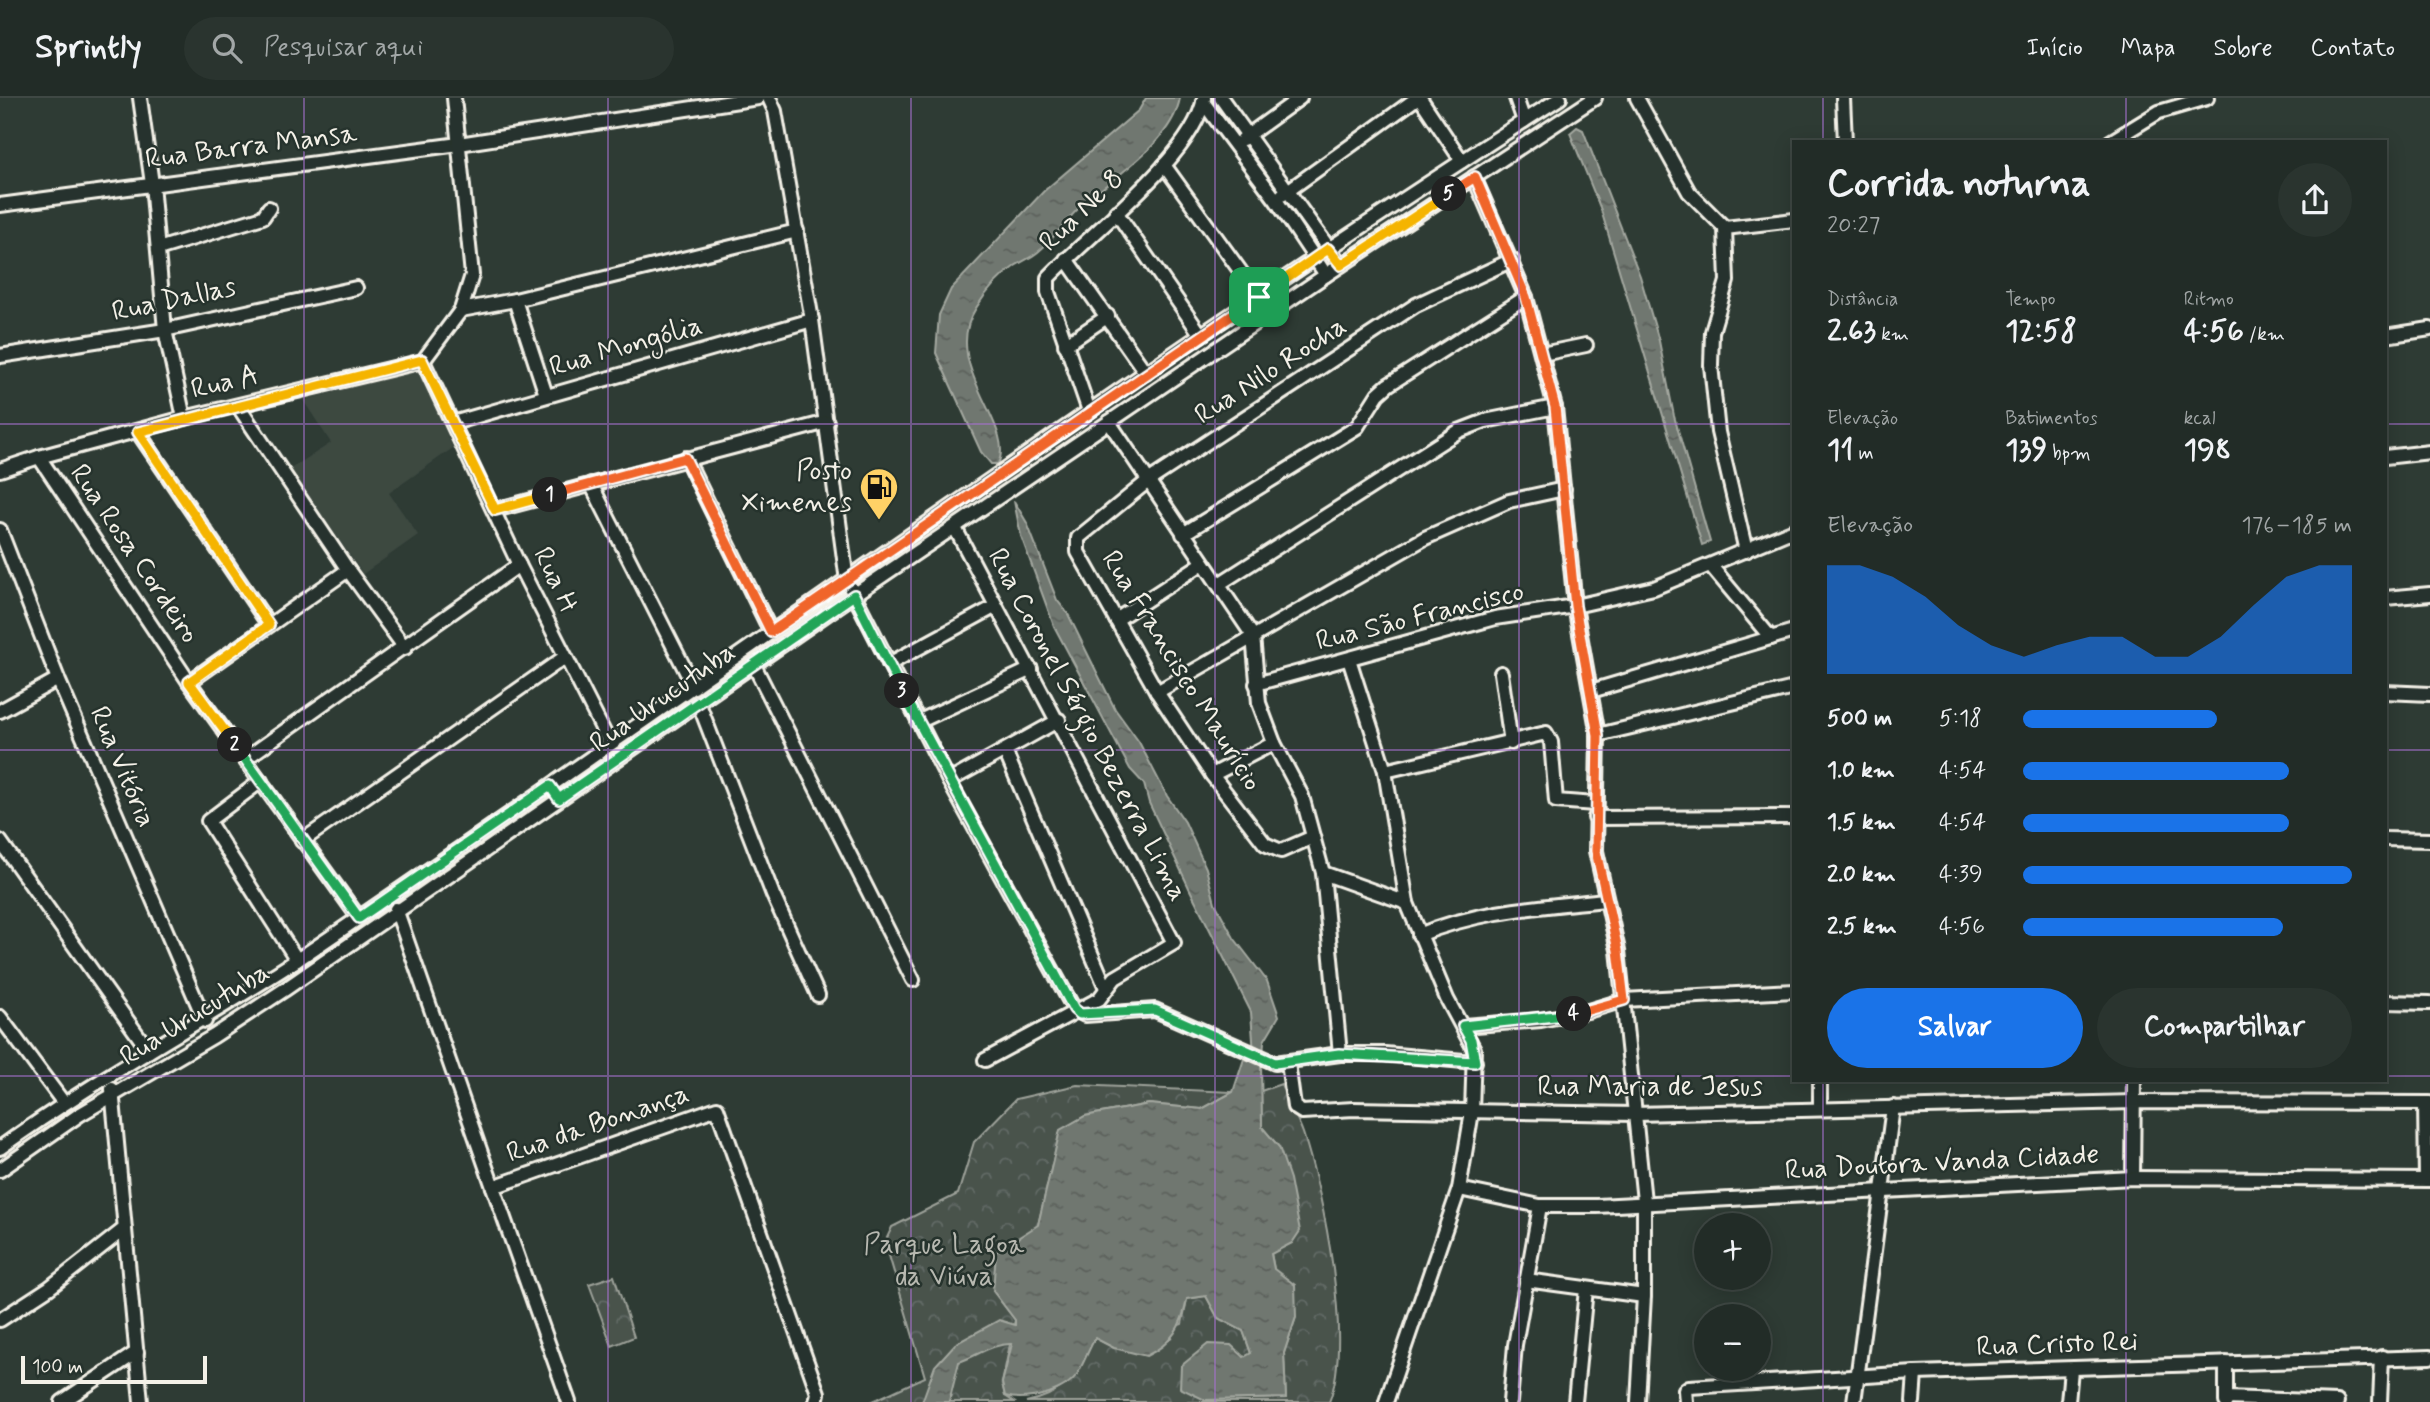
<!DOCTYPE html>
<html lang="pt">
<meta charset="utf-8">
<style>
:root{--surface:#222c27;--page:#2a342f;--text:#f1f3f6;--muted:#a2a7a7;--line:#3f4844;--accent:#1a73e8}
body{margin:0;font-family:Mynerve,sans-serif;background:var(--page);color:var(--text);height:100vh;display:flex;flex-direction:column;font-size:26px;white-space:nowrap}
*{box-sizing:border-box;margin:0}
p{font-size:23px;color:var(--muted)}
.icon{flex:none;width:38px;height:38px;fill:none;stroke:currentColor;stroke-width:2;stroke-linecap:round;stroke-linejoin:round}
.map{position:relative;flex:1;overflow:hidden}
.side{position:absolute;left:1792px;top:42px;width:595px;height:942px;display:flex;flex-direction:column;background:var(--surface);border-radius:0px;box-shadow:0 4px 18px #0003,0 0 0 2px var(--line)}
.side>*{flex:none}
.buttons{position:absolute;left:1694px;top:1115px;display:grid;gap:14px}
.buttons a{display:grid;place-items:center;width:77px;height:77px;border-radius:50%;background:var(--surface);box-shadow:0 4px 18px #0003,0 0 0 2px var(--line);font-size:35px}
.scale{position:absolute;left:21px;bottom:18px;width:186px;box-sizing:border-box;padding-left:7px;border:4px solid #f4f1e8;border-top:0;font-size:19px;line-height:24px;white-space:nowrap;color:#f4f1e8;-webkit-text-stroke:5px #26332d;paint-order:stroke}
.pin{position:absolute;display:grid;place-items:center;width:60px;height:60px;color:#fff;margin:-30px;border-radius:14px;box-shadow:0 4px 10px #0006}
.km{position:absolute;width:35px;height:35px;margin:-18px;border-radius:50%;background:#222;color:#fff;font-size:19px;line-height:35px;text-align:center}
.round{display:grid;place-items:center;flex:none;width:74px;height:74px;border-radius:37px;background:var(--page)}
.headline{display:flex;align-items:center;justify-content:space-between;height:119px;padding:0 35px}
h1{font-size:38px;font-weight:700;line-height:52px}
.stats{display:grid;grid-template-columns:repeat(3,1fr);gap:10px;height:119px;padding:7px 35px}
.stats div{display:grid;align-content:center}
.stats b{font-size:30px;font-weight:700}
.stats small{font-size:19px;font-weight:400}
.stats p{font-size:19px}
.chart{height:196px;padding:14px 35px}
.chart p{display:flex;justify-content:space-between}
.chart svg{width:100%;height:126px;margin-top:7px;fill:var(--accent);opacity:.7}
.button{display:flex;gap:14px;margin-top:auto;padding:14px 35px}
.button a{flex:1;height:80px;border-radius:42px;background:var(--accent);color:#fff;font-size:28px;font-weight:700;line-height:80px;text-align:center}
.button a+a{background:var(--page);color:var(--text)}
ul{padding:0 35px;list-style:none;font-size:23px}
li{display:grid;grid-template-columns:112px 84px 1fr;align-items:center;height:52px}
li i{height:18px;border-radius:9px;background:var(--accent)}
header{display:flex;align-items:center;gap:42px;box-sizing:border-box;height:98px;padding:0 35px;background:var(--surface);border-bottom:2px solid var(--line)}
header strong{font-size:33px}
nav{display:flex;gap:38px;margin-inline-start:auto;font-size:24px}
.search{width:490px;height:63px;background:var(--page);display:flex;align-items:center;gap:18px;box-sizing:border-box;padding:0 24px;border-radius:38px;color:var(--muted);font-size:26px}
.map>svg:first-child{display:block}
.built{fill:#3c4841}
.park{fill:url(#park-crowns);stroke:#9ea29a;stroke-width:2}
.water{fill:url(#water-ripples);stroke:#a4a8a0;stroke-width:2}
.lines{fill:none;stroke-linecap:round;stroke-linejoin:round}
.minor-casing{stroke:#f4f1e8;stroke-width:18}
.minor{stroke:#26332d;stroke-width:12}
.split-1-casing{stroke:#fff;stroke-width:14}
.split-2-casing{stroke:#fff;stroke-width:14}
.split-3-casing{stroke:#fff;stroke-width:14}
.split-4-casing{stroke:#fff;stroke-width:14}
.split-5-casing{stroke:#fff;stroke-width:14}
.split-6-casing{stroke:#fff;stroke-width:14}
.split-1{stroke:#f0652b;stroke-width:9}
.split-2{stroke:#f5b400;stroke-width:9}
.split-3{stroke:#22a559;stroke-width:9}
.split-4{stroke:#22a559;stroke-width:9}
.split-5{stroke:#f0652b;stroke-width:9}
.split-6{stroke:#f5b400;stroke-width:9}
.grid{fill:none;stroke:#a571cd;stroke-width:2;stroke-opacity:0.55}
.labels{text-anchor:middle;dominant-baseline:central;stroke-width:5;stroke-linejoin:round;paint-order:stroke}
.street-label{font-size:28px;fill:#f4f1e8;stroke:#26332d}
.poi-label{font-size:28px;fill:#f4f1e8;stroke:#26332d;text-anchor:end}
.park-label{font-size:28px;fill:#b8b9b1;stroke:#26332d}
</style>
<header>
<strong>Sprintly</strong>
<div class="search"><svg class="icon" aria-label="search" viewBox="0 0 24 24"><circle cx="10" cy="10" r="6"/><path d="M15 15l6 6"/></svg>Pesquisar aqui</div>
<nav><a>Início</a><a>Mapa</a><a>Sobre</a><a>Contato</a></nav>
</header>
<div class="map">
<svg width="2430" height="1304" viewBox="0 0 2430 1304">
<defs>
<pattern id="park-crowns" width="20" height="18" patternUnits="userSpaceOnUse" patternTransform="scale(1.75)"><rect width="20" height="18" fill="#48524c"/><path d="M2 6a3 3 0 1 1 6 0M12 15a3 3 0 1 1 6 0" fill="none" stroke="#636b66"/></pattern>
<pattern id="water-ripples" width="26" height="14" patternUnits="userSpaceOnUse" patternTransform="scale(1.75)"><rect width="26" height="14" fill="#6f7770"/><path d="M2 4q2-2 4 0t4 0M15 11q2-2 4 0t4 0" fill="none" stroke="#5c605b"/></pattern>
</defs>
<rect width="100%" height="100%" fill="#2e3b34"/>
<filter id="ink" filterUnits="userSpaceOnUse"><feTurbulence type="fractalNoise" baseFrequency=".0143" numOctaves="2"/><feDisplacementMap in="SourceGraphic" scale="14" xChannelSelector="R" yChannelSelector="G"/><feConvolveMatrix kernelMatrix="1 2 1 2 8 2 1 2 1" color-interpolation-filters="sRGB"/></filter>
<g filter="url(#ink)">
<!-- built -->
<path class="built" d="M 418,272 L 453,350 L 389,395 L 418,437 L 363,476 L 290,371 L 331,345 L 303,302 Z"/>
<!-- park -->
<g class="park">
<path d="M 1281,986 C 1288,1003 1297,1019 1303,1035 C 1324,1098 1353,1243 1329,1304 L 1026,1304 C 1068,1296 1076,1273 1095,1240 L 1114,1250 L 1182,1226 L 1187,1201 L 1206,1198 L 1218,1220 L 1243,1232 L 1251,1256 L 1244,1259 L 1205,1302 L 1286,1300 L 1284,1255 L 1296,1219 L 1274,1171 L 1271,1155 L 1292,1145 L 1279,1049 L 1262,1029 L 1261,993 Z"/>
<path d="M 1077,987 L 1233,994 L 1202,1011 L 1149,1006 L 1085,1018 L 1060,1033 L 1038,1127 L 993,1193 L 1015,1222 L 1002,1285 L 1005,1298 L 1014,1304 L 871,1304 L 925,1279 L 885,1144 L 892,1129 L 958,1096 L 974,1044 L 1016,1001 Z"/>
<path d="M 614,1178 L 634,1239 L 612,1248 L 589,1186 Z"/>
</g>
<!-- water -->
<g class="water">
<path d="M 1146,0 L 1180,0 C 1172,45 1113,79 1081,108 C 1066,122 1054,141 1038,154 C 1031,160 1022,163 1015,168 C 999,179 986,194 976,210 C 939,267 1017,327 998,366 L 991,366 L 981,354 L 936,255 L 939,217 L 951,191 L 1044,93 L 1139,12 Z"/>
<path d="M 1577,29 L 1583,32 L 1640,178 L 1659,243 L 1674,318 L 1710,444 L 1702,447 L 1601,112 L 1570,35 Z"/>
<path d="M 1014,403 L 1027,425 L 1057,502 L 1068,516 L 1115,611 L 1139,644 L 1167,698 L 1185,724 L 1206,770 L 1215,805 L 1234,840 L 1267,883 L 1279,918 L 1264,943 L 1263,960 L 1254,956 L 1251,914 L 1191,794 L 1149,705 L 1144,686 L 1130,671 L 1054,528 L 1021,438 Z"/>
<path d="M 1244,961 L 1261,965 L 1262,1029 L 1279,1049 L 1290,1081 L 1300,1133 L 1292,1145 L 1271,1156 L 1274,1171 L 1295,1187 L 1296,1219 L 1284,1255 L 1286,1300 L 1205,1302 L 1180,1290 L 1181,1268 L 1208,1246 L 1231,1247 L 1244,1259 L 1251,1255 L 1243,1233 L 1218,1220 L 1206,1198 L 1187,1201 C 1182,1228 1172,1246 1146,1258 L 1114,1250 L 1095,1240 C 1089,1251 1084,1264 1078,1275 C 1065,1295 1026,1304 1005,1298 L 1002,1285 L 1012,1246 C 993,1245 977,1258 959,1264 L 949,1304 L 922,1304 L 935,1268 L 955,1246 L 999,1222 L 1015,1227 L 1015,1222 L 993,1193 L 996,1154 L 1038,1127 L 1060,1032 L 1085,1018 L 1149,1006 L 1202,1011 L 1233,994 Z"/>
</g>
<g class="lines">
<!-- minor casing -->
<g class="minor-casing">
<g id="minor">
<path d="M 140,0 L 152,86 L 165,232 L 184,320"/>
<path d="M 769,0 L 775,13 L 812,222 L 847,483 L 949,683 L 1074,911"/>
<path d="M 1221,0 L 1341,167"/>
<path d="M 1420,0 L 1462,63"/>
<path d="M 1516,0 L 1524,23"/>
<path d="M 1637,0 L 1689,94 L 1725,130 L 1727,183 L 1712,234 L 1711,267 L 1718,334 L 1746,453"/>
<path d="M 1843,0 L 1845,44"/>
<path d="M 1203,4 L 1276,102 L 1326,177"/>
<path d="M 1243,41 L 1300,0"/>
<path d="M 2110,44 L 2159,14 L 2207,0"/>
<path d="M 1164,67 L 1259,199"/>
<path d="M 1474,79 L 1526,199 L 1555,309 L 1575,508 L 1598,637 L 1596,753 L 1618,852 L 1644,1103 L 1644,1198 L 1638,1304"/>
<path d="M 1282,97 L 1417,0"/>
<path d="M 0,107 L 459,46 L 758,0"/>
<path d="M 1116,114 L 1201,237"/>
<path d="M 1725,130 L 1794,122"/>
<path d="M 158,151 L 263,119 L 269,110"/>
<path d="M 1066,161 L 1146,275"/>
<path d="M 515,202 L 546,297"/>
<path d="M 461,212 L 515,202 L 797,133"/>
<path d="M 2385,238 L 2430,231"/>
<path d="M 1065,247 L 1108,218"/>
<path d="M 1542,256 L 1586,247"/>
<path d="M 0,258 L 165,232 L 356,190"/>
<path d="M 423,263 L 519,467 L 610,646"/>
<path d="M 423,263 L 461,212 L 472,177 L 454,0"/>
<path d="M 238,308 L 348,472 L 405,550"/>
<path d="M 1089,313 L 1048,194 L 1048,180 C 1089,136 1194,58 1204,0"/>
<path d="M 1109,324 L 1253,538 L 1259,605 L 1274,645 L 1302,698 L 1323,775 L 1340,956"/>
<path d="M 453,325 L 812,222"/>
<path d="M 138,334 L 269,527"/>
<path d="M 39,359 L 189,584 L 359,820"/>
<path d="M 2385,359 L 2430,354"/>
<path d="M 686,360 L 771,534"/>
<path d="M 0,372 L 39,359 L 184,320 L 423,263"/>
<path d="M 591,386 L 694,589"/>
<path d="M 495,412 L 827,324"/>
<path d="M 955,430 L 1174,845 L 1115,880 L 1099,901 L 985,962"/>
<path d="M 0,432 L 58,581 L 205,923"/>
<path d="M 1183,436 L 1357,329 L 1378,296 L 1388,287 L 1526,199"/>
<path d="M 1711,468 L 1771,540"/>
<path d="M 1219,486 L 1459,333 L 1485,323 L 1555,309"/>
<path d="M 2385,500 L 2430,496"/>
<path d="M 1116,522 L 1203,465"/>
<path d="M 1349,561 L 1385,673 L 1407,805 L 1447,901 L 1474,951 L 1472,1014 L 1459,1091 L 1386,1304"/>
<path d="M 889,566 L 996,508"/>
<path d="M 754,567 L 913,882"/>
<path d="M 1501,575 L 1511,645"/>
<path d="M 189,584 L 348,472"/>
<path d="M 1256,586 L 1495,520 L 1575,508 L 1654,490 L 1794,432"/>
<path d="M 1591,593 L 1794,533"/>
<path d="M 1157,594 L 1425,440 L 1509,403 L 1564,391"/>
<path d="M 2385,594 L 2430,596"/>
<path d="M 699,606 L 773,797 L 818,897"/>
<path d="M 0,613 L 58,581"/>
<path d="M 918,624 L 1031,571"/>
<path d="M 1598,637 L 1794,590"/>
<path d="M 1005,653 L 1106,890"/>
<path d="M 245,661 L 519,467"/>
<path d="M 1385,673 L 1546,635 L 1551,644 L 1556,703 L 1595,706"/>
<path d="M 1212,677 L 1274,645"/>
<path d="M 261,683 L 208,723 L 297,862"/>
<path d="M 949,683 L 1059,622"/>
<path d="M 1595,720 L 1794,719"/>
<path d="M 1313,739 L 1281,753 L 1265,746 L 1212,677 L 1157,594 L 1078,454 L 1078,440 L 1148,383 L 1416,207 L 1512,162"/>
<path d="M 2385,741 L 2430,742"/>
<path d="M 0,743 L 149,953"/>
<path d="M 302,743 L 565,559"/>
<path d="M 1323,775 L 1407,805"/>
<path d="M 396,811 L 493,1089 L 717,1010 L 818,1295 L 816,1304"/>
<path d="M 1419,837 C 1479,812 1541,809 1605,802"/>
<path d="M 2385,904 L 2430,905"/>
<path d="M 1074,911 L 1085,917 L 1155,912 L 1275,965 L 1340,956 L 1385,956 L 1475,964"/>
<path d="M 0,919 L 63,1004"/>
<path d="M 1463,928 L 1541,922 L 1588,913 L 1624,902 L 1794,893"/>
<path d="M 1288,965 L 1294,1009 L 1302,1014 L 1354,1011 L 1635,1016 L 2134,1004 L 2430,1005"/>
<path d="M 112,991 L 141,1304"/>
<path d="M 2425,1005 L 2426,1082"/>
<path d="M 1820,1011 L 1820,982"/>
<path d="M 0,1050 C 95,981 199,926 297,862 C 719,576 1130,274 1560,0"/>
<path d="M 0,1072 L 79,1017 L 214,938 L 284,892 L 854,497 L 1326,177 L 1595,0"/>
<path d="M 2133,1080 L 2134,982"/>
<path d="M 493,1089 L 569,1304"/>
<path d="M 1459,1091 L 1540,1108 L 1597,1108 L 2133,1080 L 2430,1082"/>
<path d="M 1526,1182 L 1644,1198"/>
<path d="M 0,1222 L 49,1190 L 124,1131"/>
<path d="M 2226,1300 L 2337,1304"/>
<path d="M 62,1304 L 137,1254"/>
<path d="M 1510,1304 L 1515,1247 L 1540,1108"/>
<path d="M 1575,1304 L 1586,1191"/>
<path d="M 1686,1304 L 1685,1292 L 1689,1289 L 1915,1275 L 2430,1259"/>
<path d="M 1854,1304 L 1893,1009"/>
<path d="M 1913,1304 L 1915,1275"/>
<path d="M 2068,1304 L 2071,1271"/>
<path d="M 2226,1304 L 2226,1265"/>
<path d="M 2380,1304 L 2382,1259"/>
</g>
</g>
<!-- minor -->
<use href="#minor" class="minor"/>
</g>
</g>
<g class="lines" filter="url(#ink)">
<!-- split-1 casing -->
<g class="split-1-casing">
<path id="split-1" d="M 550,397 L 685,360 L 771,534 L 1259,199"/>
</g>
<!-- split-2 casing -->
<g class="split-2-casing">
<path id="split-2" d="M 235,647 L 189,584 L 269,527 L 138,334 L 422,262 L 495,412 L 550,397"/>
</g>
<!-- split-3 casing -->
<g class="split-3-casing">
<path id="split-3" d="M 235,647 L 359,820 L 550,688 L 559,701 L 854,497 L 902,593"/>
</g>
<!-- split-4 casing -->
<g class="split-4-casing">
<path id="split-4" d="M 902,593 L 1074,911 L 1080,916 L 1155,912 L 1275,965 L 1339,956 L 1475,964 L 1471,942 L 1463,928 L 1574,916"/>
</g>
<!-- split-5 casing -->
<g class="split-5-casing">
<path id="split-5" d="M 1449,96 L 1475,79 L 1526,199 L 1555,309 L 1575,508 L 1598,637 L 1596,753 L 1618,852 L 1624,902 L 1574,916"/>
</g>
<!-- split-6 casing -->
<g class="split-6-casing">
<path id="split-6" d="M 1259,199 L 1328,151 L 1341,167 L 1449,96"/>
</g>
<!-- split-1 -->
<use href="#split-1" class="split-1"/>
<!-- split-2 -->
<use href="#split-2" class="split-2"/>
<!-- split-3 -->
<use href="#split-3" class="split-3"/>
<!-- split-4 -->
<use href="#split-4" class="split-4"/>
<!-- split-5 -->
<use href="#split-5" class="split-5"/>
<!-- split-6 -->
<use href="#split-6" class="split-6"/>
</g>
<!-- grid -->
<path class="grid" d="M 304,0 L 304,1304M 608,0 L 608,1304M 911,0 L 911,1304M 1215,0 L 1215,1304M 1519,0 L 1519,1304M 1823,0 L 1823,44M 2126,0 L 2126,44M 0,326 L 1794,326M 2385,326 L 2430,326M 0,652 L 1794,652M 2385,652 L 2430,652M 0,978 L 1794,978M 2385,978 L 2430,978M 1823,982 L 1823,1304M 2126,982 L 2126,1304"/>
<!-- icons -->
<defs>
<g id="fuel-pin" transform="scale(2.0125)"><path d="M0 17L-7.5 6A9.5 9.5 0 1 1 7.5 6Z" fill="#ffd166" stroke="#26332d"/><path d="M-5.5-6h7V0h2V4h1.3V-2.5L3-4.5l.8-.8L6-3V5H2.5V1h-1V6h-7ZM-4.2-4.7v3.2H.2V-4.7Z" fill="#111"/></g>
</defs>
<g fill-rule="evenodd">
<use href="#fuel-pin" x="879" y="389"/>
</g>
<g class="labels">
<!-- street labels -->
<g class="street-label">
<text transform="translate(251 49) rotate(-7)">Rua Barra Mansa</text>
<text transform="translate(1082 113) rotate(-44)">Rua Ne 8</text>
<text transform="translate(174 202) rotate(-12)">Rua Dallas</text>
<text transform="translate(626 249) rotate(-16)">Rua Mongólia</text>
<text transform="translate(1271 273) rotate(-33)">Rua Nilo Rocha</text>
<text transform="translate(225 285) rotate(-13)">Rua A</text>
<text transform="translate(134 456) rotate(56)">Rua Rosa Cordeiro</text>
<text transform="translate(555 482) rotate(64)">Rua H</text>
<text transform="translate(1420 519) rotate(-14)">Rua São Francisco</text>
<text transform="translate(1181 573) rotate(58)">Rua Francisco Maurício</text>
<text transform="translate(663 600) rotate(-35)">Rua Urucutuba</text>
<text transform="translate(1087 627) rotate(62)">Rua Coronel Sérgio Bezerra Lima</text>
<text transform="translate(122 669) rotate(67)">Rua Vitória</text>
<text transform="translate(195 917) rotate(-32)">Rua Urucutuba</text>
<text x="1650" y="989">Rua Maria de Jesus</text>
<text transform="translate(598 1026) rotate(-19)">Rua da Bonança</text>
<text transform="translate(1942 1065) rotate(-3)">Rua Doutora Vanda Cidade</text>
<text transform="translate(2057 1247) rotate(-2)">Rua Cristo Rei</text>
</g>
<!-- poi labels -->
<g class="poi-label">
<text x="852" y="373">Posto<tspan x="852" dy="32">Ximenes</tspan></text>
</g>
<!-- park labels -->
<g class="park-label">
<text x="944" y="1147">Parque Lagoa<tspan x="944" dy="32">da Viúva</tspan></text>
</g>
</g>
</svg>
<div class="buttons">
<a>+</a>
<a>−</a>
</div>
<div class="scale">100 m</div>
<div class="pin" style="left:1259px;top:199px;background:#1e9e55"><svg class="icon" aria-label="arrive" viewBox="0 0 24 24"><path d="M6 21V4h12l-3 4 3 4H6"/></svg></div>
<b class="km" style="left:550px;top:397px">1</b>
<b class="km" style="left:235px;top:647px">2</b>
<b class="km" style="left:902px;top:593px">3</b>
<b class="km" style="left:1574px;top:916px">4</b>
<b class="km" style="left:1449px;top:96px">5</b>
<section class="side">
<div class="headline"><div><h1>Corrida noturna</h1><p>20:27</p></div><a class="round"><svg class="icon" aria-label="share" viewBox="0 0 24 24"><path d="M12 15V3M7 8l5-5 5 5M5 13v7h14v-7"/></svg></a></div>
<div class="stats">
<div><p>Distância</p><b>2.63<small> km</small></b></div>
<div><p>Tempo</p><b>12:58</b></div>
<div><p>Ritmo</p><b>4:56<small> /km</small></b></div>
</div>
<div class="stats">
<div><p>Elevação</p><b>11<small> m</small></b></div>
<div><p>Batimentos</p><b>139<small> bpm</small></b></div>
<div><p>kcal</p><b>198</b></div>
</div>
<div class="chart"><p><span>Elevação</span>176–185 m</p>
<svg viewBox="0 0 160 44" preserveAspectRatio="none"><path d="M0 44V6L10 6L20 10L30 17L40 27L50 34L60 38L70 34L80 31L90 31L100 38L110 38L120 31L130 20L140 10L150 6L160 6V44z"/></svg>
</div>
<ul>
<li><b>500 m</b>5:18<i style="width:59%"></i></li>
<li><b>1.0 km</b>4:54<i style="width:81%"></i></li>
<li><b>1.5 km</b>4:54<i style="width:81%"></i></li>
<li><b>2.0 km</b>4:39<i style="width:100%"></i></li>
<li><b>2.5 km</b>4:56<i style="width:79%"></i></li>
</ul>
<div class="button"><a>Salvar</a><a>Compartilhar</a></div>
</section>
</div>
